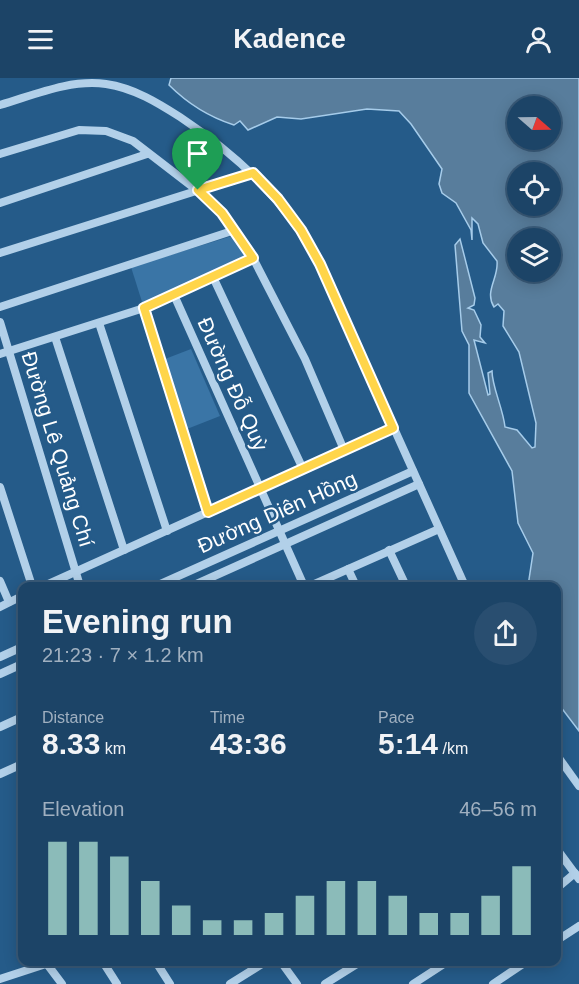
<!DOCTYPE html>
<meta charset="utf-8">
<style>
:root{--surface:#1c4467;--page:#294e70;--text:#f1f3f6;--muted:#a0b0c0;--line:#3a5c7b;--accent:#8bbbb9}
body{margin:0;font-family:Arial,sans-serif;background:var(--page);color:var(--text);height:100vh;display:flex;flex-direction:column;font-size:22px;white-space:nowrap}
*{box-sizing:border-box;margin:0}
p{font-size:20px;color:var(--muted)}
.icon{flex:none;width:33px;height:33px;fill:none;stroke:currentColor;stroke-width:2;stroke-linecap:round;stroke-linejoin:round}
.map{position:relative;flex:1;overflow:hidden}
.drawer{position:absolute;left:18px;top:504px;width:543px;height:384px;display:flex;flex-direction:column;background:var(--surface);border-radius:12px;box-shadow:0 3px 15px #0003,0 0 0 2px var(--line)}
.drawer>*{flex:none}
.needle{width:39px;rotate:110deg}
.buttons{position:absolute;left:507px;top:18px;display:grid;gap:12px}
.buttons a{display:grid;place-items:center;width:54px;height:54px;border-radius:50%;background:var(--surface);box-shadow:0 3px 15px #0003,0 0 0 2px var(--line);font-size:30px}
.pin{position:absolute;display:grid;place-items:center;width:51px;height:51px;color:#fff;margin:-62px -26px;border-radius:50% 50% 50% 0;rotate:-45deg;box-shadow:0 0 6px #0007}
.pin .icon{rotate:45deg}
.round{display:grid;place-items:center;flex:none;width:63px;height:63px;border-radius:32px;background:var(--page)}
.summary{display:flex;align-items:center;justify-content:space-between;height:102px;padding:0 24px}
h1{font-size:33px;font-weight:700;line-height:45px}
.stats{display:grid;grid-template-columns:repeat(3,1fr);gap:9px;height:102px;padding:6px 24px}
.stats div{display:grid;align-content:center}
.stats b{font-size:30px;font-weight:700}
.stats small{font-size:16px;font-weight:400}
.stats p{font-size:16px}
.chart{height:168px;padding:12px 24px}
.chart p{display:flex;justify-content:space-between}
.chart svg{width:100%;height:108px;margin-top:6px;stroke:var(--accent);stroke-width:6}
header{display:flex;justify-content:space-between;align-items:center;height:78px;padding:0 24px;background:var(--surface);font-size:27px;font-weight:700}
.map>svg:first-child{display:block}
.green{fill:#3a75a6}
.water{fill:#587d9c;stroke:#a6ccea;stroke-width:1.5;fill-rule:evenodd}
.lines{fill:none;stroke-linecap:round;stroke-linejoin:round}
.minor{stroke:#b2d0e9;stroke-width:8}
.route-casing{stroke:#fff;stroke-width:12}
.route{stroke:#ffd54a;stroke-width:8}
.labels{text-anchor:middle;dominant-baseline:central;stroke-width:5;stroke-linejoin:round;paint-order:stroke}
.street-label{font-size:21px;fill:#fff;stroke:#255b89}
</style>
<header><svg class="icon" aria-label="menu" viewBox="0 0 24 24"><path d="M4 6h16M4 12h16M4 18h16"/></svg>Kadence<svg class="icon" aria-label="person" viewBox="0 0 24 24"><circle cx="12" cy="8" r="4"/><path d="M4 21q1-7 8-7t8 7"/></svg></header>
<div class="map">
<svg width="579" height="906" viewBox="0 0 579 906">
<rect width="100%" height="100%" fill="#255b89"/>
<!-- green -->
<g class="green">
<path d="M 232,158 L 247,178 L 245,182 L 143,227 L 131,189 Z"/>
<path d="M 191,271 L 220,338 L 187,351 L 165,281 Z"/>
</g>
<!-- water -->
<path class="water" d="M 171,0 L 579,0 L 579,653 L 557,624 L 556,508 L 528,508 L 533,475 L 518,445 L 512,393 L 469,315 L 469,267 L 462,253 L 455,167 L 460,161 L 475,220 L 474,227 L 468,230 L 474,232 L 481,247 L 480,259 L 485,265 L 474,262 L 488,317 L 490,316 L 488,295 L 492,293 C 492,309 503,330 505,349 L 517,352 L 532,370 L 535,369 L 536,345 L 530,320 L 519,274 L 503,248 L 504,233 L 498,226 L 494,229 C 484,213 499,200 497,183 L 483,165 L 478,146 L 472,140 L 472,162 L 471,152 L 456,125 L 442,115 L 439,106 L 442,91 L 411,46 L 399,33 L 367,31 L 301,41 L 277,39 L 248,52 L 240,43 L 234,47 C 209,39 188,26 169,7 ZM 518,28 L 550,28 L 550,62 L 518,62 ZM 518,94 L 550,94 L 550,128 L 518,128 ZM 518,160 L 550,160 L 550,194 L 518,194 Z"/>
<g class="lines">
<!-- minor -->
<g class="minor">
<path d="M 0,27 C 34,17 70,1 106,6 C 134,10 158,25 180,39 C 240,79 286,123 320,186 L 465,508"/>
<path d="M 0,76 L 79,52 L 106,53 L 133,63 L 198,113 L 222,135 L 253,180 L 305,281 L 344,372"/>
<path d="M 0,125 L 147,76"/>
<path d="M 0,175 L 253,95"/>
<path d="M 213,199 L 303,391"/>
<path d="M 174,217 L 304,508"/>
<path d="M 0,229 L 235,152"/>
<path d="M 144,230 L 208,434"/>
<path d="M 0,244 L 80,508"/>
<path d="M 99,245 L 167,453"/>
<path d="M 55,259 L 124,472"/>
<path d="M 0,276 L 144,230 L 253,180"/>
<path d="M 0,409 L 32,508"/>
<path d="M 389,472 L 406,508"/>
<path d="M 348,491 L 356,508"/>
<path d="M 0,503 L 9,524"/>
<path d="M 44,508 L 394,350"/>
<path d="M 156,508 L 413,393"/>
<path d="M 192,508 L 419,406"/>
<path d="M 310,508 L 439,451"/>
<path d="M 0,529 L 22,518"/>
<path d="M 0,579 L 22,569"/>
<path d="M 0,596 L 22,586"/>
<path d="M 0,649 L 22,639"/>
<path d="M 556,676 L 579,708"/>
<path d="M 0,696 L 22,686"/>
<path d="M 556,770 L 579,801"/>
<path d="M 556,811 L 575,795"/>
<path d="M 556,863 L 579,848"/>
<path d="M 103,884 L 117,906"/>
<path d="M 156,884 L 170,906"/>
<path d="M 281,884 L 297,906"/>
<path d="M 47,886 L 62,906"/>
<path d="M 0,901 L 52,884"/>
<path d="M 230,906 L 265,884"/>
<path d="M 325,906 L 360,884"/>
<path d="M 413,906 L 447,884"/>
<path d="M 493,906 L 526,884"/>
</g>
</g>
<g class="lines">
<!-- route casing -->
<g class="route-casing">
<path id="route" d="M 253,95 L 278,121 L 301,152 L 320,186 L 393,350 L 208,434 L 144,230 L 253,180 L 222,135 L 198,112 Z"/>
</g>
<!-- route -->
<use href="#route" class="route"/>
</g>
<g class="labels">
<!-- street labels -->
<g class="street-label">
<text transform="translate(233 306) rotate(66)">Đường Đỗ Quỳ</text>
<text transform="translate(58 371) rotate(73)">Đường Lê Quảng Chí</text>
<text transform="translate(277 434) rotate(-24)">Đường Diên Hồng</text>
</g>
</g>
</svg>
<div class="buttons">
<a><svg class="needle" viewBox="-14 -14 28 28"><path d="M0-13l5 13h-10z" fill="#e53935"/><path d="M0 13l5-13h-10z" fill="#a0b0c0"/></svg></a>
<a><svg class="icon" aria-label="locate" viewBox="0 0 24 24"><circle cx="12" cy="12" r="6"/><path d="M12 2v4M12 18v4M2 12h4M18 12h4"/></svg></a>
<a><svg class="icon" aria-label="layers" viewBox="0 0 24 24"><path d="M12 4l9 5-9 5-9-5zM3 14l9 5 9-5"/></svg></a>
</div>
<div class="pin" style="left:198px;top:112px;background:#1e9e55"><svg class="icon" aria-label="arrive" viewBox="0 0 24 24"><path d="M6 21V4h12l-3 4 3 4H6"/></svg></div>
<section class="drawer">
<div class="summary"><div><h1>Evening run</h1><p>21:23 · 7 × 1.2 km</p></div><a class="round"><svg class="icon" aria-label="share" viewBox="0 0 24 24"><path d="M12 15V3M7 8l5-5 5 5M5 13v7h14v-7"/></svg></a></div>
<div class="stats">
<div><p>Distance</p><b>8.33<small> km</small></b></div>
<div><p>Time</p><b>43:36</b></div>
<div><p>Pace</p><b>5:14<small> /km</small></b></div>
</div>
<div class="chart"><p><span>Elevation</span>46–56 m</p>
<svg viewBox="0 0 160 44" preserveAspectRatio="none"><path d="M5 44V6M15 44V6M25 44V12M35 44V22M45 44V32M55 44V38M65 44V38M75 44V35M85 44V28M95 44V22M105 44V22M115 44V28M125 44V35M135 44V35M145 44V28M155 44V16"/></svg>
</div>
</section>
</div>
